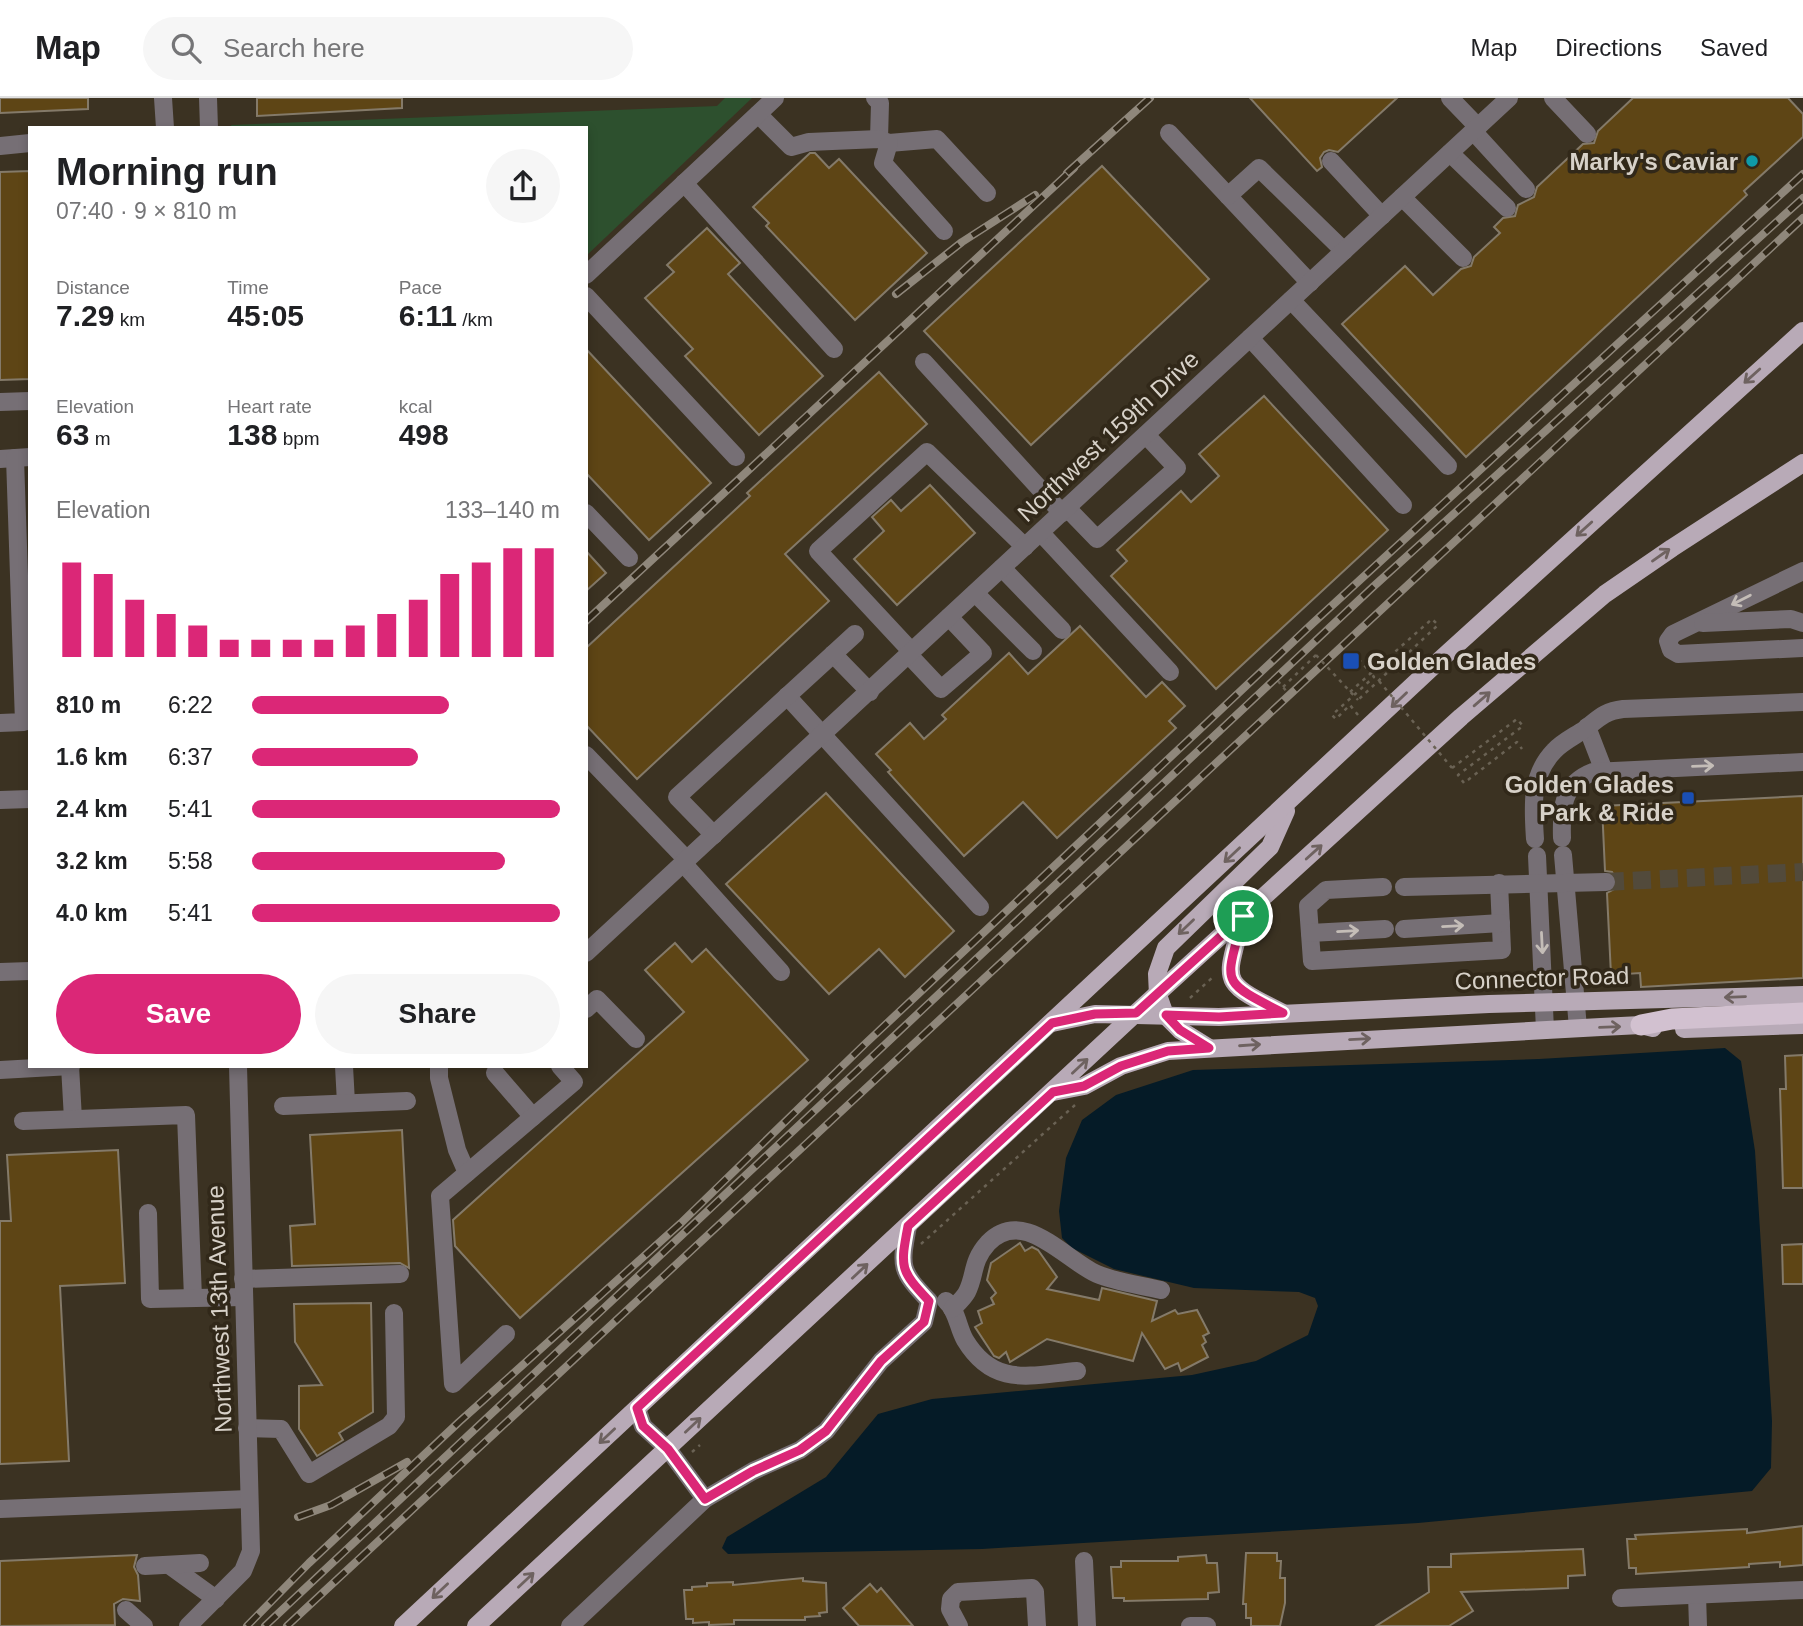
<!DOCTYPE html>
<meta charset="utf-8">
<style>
:root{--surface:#fff;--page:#f6f6f6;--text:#202124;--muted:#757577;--line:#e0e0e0;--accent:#db2777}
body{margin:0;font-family:Helvetica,sans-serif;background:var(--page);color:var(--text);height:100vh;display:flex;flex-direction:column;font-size:26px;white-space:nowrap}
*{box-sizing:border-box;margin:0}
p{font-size:23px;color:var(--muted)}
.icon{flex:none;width:38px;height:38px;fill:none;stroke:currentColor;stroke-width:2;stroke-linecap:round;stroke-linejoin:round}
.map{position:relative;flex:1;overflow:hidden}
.panel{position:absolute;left:28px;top:28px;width:560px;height:942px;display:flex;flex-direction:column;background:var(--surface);border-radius:0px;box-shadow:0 4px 10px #0003}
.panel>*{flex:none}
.pin{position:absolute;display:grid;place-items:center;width:60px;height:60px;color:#fff;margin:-30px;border:4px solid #fff;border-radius:50%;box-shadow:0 2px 7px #0007}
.round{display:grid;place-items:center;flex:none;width:74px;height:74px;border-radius:37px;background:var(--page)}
.overview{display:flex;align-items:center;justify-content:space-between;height:119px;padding:0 28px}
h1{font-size:38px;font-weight:600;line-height:52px}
.figures{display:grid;grid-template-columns:repeat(3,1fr);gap:10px;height:119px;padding:7px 28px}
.figures div{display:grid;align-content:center}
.figures b{font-size:30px;font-weight:600}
.figures small{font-size:19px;font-weight:400}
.figures p{font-size:19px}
.chart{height:196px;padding:14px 28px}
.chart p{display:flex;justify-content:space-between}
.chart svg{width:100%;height:126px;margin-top:7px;stroke:var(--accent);stroke-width:6}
.primary-button{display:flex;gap:14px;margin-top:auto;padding:14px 28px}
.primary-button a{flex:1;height:80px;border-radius:42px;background:var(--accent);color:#fff;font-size:28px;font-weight:600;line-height:80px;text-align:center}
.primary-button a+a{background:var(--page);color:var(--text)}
ul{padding:0 28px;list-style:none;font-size:23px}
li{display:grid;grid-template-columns:112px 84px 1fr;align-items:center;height:52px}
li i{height:18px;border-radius:9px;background:var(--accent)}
header{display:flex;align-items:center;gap:42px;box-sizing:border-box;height:98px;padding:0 35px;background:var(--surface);border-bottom:2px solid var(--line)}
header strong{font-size:33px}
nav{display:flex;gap:38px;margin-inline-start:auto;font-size:24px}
.search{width:490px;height:63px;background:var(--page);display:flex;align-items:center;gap:18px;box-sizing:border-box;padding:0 24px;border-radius:38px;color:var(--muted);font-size:26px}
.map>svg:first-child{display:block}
.green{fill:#2d502e}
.water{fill:#051b27}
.building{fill:#5e4515;stroke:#847a69;stroke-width:2}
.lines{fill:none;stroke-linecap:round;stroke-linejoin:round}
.minor-tunnel{stroke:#524a3b;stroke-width:18;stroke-dasharray:18 9;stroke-linecap:butt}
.path{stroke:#6a6254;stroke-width:2.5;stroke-dasharray:3.5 5;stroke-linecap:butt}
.minor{stroke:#766f75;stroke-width:18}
.major{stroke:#b8aab7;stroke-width:18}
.highway{stroke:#d2c1d0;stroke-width:21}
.rail-casing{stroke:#8f877b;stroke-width:8}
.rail{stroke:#312819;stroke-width:5;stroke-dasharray:16;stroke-linecap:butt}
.path-bridge{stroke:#6a6254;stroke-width:2.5;stroke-dasharray:3.5 5;stroke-linecap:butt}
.oneway{stroke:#6e6260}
.oneway2{stroke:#c4bdb7}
.route-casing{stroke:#fff;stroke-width:14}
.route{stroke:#db2777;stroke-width:9}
.culture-dot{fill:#0f9aa8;stroke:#312819;stroke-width:2.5}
.transit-dot{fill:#1a4fb4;stroke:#312819;stroke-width:2.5}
.labels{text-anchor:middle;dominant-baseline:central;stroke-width:7;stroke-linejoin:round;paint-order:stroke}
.poi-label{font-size:24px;font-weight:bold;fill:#d7d1c8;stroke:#312819;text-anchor:end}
.street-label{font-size:24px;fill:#d7d1c8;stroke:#312819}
</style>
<header>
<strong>Map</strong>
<div class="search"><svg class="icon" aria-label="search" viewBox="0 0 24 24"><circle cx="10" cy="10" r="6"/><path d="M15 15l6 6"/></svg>Search here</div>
<nav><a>Map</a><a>Directions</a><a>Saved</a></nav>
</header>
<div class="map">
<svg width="1803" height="1528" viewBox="0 0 1803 1528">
<rect width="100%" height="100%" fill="#3b3222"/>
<!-- green -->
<path class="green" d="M 725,0 L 752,0 L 586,158 L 586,30 L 232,30 L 231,27 L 717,8 Z"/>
<!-- water -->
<path class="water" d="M 1725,950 L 1741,963 L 1755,1053 L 1772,1323 L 1771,1370 L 1752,1393 L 1418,1425 L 982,1451 L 728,1456 L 722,1450 L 727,1439 L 826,1379 L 878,1316 L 932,1301 L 1192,1277 L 1256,1263 L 1308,1237 L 1318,1208 L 1315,1200 L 1299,1194 L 1194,1190 L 1114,1171 L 1072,1150 L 1062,1140 L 1059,1113 L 1066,1060 L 1082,1022 L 1116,997 L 1193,972 L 1539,961 Z"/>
<!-- building -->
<g class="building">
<path d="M 0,0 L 88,0 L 88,11 L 0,15 Z"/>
<path d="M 257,0 L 402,0 L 402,10 L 257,18 Z"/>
<path d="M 1250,0 L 1397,0 L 1338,54 L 1329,52 L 1324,54 L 1320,60 L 1322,69 L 1317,73 Z"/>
<path d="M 1633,0 L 1788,0 L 1803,16 L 1803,39 L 1744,93 L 1747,97 L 1466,359 L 1342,226 L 1405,168 L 1433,197 L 1461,171 L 1471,168 L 1474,159 L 1500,135 L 1494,129 L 1503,120 L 1515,118 L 1518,107 L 1534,99 L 1537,89 L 1583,46 L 1594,45 L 1598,33 Z"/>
<path d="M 810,55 L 815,55 L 829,70 L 839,61 L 927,155 L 855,222 L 766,128 L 769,125 L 753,109 Z"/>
<path d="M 1102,68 L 1209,181 L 1031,347 L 924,233 Z"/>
<path d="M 30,73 L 30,281 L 0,282 L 0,74 Z"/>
<path d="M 707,130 L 740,165 L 728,176 L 823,278 L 759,337 L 685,258 L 693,251 L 645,200 L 674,174 L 667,167 Z"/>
<path d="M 586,251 L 711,385 L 649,442 L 586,375 Z"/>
<path d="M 879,274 L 927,326 L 785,456 L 829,503 L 637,681 L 586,627 L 586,550 L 750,398 L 747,395 Z"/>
<path d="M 1264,298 L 1388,432 L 1216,591 L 1111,478 L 1127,463 L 1117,452 L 1181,393 L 1191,404 L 1219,378 L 1199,356 Z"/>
<path d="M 930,387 L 975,435 L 897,507 L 854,461 L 884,433 L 872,419 L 891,402 L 901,413 Z"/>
<path d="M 586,453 L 606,475 L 586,493 Z"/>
<path d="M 1080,528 L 1146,599 L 1162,584 L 1185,608 L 1169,623 L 1176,630 L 1057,740 L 1023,704 L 964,758 L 888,674 L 891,672 L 876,656 L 910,625 L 924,641 L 946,621 L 942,617 L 1009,555 L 1028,576 Z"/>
<path d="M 826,695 L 954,833 L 905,879 L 879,851 L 829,896 L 726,786 Z"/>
<path d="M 1803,698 L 1803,880 L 1641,889 L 1640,875 L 1611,877 L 1607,795 L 1616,790 L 1617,783 L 1612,774 L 1605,773 L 1602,708 Z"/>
<path d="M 675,845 L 692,864 L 706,851 L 808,962 L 520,1220 L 455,1148 L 453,1122 L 684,914 L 645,872 Z"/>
<path d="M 1803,957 L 1803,1090 L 1783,1090 L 1780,991 L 1786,991 L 1785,958 Z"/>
<path d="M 402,1032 L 409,1170 L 400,1165 L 292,1168 L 290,1128 L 315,1126 L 310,1037 Z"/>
<path d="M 118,1052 L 125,1185 L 60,1188 L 69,1363 L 0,1366 L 0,1123 L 11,1123 L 7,1057 Z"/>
<path d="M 1020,1145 L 1025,1153 L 1032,1149 L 1038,1152 L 1057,1179 L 1047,1191 L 1099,1202 L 1102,1190 L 1157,1203 L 1152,1223 L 1175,1212 L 1178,1216 L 1197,1212 L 1209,1235 L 1203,1238 L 1206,1244 L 1202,1247 L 1208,1259 L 1181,1273 L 1178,1265 L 1165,1271 L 1142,1235 L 1133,1263 L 1047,1241 L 1010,1264 L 1006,1254 L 999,1260 L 994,1258 L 975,1229 L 982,1225 L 978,1213 L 994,1206 L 991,1200 L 996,1195 L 987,1182 L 991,1165 Z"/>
<path d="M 1803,1146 L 1803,1186 L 1783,1186 L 1782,1147 Z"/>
<path d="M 371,1205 L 373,1314 L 339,1335 L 343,1342 L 317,1358 L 299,1331 L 299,1288 L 322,1287 L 295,1244 L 294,1206 Z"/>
<path d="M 1803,1428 L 1803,1467 L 1780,1469 L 1780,1464 L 1749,1466 L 1749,1469 L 1636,1476 L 1636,1470 L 1629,1470 L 1627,1441 L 1636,1441 L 1635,1437 L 1747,1431 L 1747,1435 Z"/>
<path d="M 1583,1451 L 1585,1477 L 1568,1478 L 1568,1490 L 1461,1494 L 1473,1513 L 1449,1528 L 1376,1528 L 1429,1494 L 1428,1469 L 1451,1469 L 1451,1456 Z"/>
<path d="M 1246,1455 L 1277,1455 L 1277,1463 L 1281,1463 L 1280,1480 L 1285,1480 L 1285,1505 L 1280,1528 L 1251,1528 L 1251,1520 L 1246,1520 L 1246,1506 L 1243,1506 Z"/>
<path d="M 137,1457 L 134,1469 L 138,1477 L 140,1503 L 123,1501 L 114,1506 L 115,1527 L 0,1528 L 0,1463 Z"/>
<path d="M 1206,1457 L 1207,1465 L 1217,1465 L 1219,1494 L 1208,1495 L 1208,1501 L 1124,1503 L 1124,1500 L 1113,1500 L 1111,1469 L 1121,1469 L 1121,1463 L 1178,1463 L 1178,1459 Z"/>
<path d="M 803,1480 L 803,1483 L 826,1485 L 827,1514 L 819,1515 L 820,1518 L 805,1519 L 805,1522 L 734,1522 L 734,1526 L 709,1527 L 709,1524 L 693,1525 L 693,1521 L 686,1521 L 684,1492 L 692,1492 L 692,1489 L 707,1488 L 707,1485 L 733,1484 L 733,1487 Z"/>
<path d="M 870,1486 L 877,1494 L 881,1490 L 913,1528 L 859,1528 L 843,1510 Z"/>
</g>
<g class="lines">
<!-- minor-tunnel -->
<path class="minor-tunnel" d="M 1606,784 L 1803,774"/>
<!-- path -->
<g class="path">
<path d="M 1353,555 L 1371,575 L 1432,521 L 1438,527 L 1358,602"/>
<path d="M 1278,583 L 1287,594"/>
<path d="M 1283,589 L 1316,557"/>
<path d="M 1350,594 L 1371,575"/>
<path d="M 1358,617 L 1350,607 L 1336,621 L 1332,617 L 1374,579 L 1371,575"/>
<path d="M 1452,670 L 1517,621 L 1523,628 L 1458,677 L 1464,685 L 1517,644 L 1522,651"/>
<path d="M 1190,900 L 1213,879"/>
<path d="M 921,1146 L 1075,1007"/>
<path d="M 692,1354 L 700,1347"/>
</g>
<!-- minor -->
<g class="minor">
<path d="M 163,0 L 165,30"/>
<path d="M 208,0 L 209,30"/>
<path d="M 875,0 L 880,5 L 879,41"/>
<path d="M 1450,0 L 1478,29"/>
<path d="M 1553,0 L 1587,36"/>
<path d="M 758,16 L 791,49 L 809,44 L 879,41 L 889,45 L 937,41 L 987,95"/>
<path d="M 1473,33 L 1526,91"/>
<path d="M 1169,35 L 1310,185"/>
<path d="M 889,45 L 883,65 L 944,133"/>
<path d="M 0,48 L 30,45"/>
<path d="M 1450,55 L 1507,110"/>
<path d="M 1331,63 L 1382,118"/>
<path d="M 684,85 L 834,251"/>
<path d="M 1228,98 L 1259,70 L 1344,153"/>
<path d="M 1402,99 L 1463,160"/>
<path d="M 586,177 L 775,0"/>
<path d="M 586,198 L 736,359"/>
<path d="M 1291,202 L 1448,368"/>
<path d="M 1250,240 L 1403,407"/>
<path d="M 924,264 L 1062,415"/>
<path d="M 0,304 L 30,303"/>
<path d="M 0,361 L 30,359"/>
<path d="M 1067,410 L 1097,441 L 1177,370 L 1146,337"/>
<path d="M 586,415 L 629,460"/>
<path d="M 1041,435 L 1170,574"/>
<path d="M 1002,470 L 1062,532"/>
<path d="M 1803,473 L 1673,536 L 1668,543 L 1671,552 L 1678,556 L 1803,550"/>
<path d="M 975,495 L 1033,553"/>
<path d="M 1703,525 L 1791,521 L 1803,525"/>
<path d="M 912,554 L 818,453 L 927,354 L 1025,449"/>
<path d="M 833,556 L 870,594"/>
<path d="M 909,557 L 941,591 L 983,555 L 949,519"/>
<path d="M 787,598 L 980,809"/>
<path d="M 0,625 L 24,624 L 15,360"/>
<path d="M 1587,629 L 1604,673"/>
<path d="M 586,657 L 687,762"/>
<path d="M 0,702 L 30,701"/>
<path d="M 714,737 L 677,699 L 855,536"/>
<path d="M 1562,740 C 1561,710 1562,686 1593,674 L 1803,664"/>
<path d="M 1535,741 C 1533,709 1530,678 1554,653 C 1562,644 1575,638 1585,631 C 1599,620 1605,613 1623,611 L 1803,604"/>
<path d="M 1563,757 L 1578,930"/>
<path d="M 1537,758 L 1545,932"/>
<path d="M 683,765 L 781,874"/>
<path d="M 1383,789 L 1326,792 L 1308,808 L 1312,863 L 1502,852 L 1499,785"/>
<path d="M 1404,789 L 1606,784"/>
<path d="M 1404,831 L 1501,825"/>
<path d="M 1310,835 L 1385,831"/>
<path d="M 586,855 L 1509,0"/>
<path d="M 0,874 L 30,873"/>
<path d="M 586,911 L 597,901 L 636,941"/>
<path d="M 70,968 L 73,1021"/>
<path d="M 344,968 L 346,1005"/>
<path d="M 439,968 L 439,980 L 457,1052 L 467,1075"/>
<path d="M 0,972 L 71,968"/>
<path d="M 495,975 L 533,1019"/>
<path d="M 283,1008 L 407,1003"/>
<path d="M 23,1023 L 186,1017 L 193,1200"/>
<path d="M 148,1115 L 150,1201 L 243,1199"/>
<path d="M 243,1181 L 400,1176"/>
<path d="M 946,1203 C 957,1212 958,1230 965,1242 C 994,1290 1030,1277 1077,1273"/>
<path d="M 952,1211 C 957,1206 964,1200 967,1194 C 976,1176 971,1164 988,1145 C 1023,1108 1065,1162 1097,1176 C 1116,1184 1140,1187 1161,1192"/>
<path d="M 506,1236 L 453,1286 L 440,1098 L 574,984 L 560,968"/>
<path d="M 637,1310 L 643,1328 L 668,1351 L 705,1401"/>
<path d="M 247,1330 L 281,1331 L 309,1376 L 389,1328 L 396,1319 L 394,1215"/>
<path d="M 0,1411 L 249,1401"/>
<path d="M 1084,1463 L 1087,1528"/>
<path d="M 169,1467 L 216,1501"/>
<path d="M 145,1468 L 200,1465"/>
<path d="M 1697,1497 L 1698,1528"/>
<path d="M 1621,1500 L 1803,1492"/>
<path d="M 126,1512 L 144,1528"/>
<path d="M 188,1528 L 243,1473 L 251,1453 L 238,968"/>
<path d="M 570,1528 L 705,1401 L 753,1373 L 800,1352 L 826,1333 L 881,1263 L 924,1224 L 929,1203 C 900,1172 900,1170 908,1128"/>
<path d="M 959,1528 L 950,1511 L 951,1501 L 958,1494 L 1032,1490 L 1035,1494 L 1037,1528"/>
<path d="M 1190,1528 L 1207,1528"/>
</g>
<!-- major -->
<g class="major">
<path d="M 1243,818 C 1226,886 1217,882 1283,915"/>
<path d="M 1052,925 L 1095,916 L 1219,919 L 1489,906 L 1803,897"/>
<path d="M 1684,931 L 1803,927"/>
<path d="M 1209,950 L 1180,932 L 1165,917 L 1158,897 L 1157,876 L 1166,850 L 1270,749 L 1286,713"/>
<path d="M 1053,994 L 1084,988 L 1121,968 L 1168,953 L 1601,929 L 1641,927 L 1653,930"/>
<path d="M 403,1528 L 1441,561 L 1803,233"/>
<path d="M 476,1528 L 1136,915 L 1461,619 L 1605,496 L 1672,450 L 1803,365"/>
</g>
<!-- highway -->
<path class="highway" d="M 1641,927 L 1672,921 L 1803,915"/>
<!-- rail casing -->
<g class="rail-casing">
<g id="rail">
<path d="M 1067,75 L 1150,0"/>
<path d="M 896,196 L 962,144 L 1035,97"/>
<path d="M 586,523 L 1074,70"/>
<path d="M 298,1419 L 331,1407 L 407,1364"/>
<path d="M 247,1528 L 309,1465 L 459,1324 L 681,1125 L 866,945 L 1313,525 L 1803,76"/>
<path d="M 265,1528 L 1374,488 L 1803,100"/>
<path d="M 287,1528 L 1803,120"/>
</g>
</g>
<!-- rail -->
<use href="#rail" class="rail"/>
<!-- path-bridge -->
<g class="path-bridge">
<path d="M 1316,557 L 1358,602"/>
<path d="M 1379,583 L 1452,670"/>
</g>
</g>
<!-- one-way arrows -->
<defs><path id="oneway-shaft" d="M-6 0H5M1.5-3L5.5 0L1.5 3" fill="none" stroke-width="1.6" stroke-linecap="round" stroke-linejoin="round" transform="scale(1.75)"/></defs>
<g class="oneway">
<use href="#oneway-shaft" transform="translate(1752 278) rotate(138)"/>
<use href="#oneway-shaft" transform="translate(1584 431) rotate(138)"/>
<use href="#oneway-shaft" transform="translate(1661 457) rotate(-35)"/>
<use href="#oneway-shaft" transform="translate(1482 601) rotate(-41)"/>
<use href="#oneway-shaft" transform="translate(1399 602) rotate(136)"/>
<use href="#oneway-shaft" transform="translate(1314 754) rotate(-42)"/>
<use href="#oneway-shaft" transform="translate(1232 757) rotate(137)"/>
<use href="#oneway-shaft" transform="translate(1186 829) rotate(136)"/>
<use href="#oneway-shaft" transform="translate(1735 899) rotate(178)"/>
<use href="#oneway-shaft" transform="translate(1610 929) rotate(-2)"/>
<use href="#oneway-shaft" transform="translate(1360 941) rotate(-3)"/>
<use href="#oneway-shaft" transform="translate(1250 947) rotate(-4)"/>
<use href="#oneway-shaft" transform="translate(1080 968) rotate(-43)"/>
<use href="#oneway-shaft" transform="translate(860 1173) rotate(-43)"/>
<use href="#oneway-shaft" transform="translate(693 1327) rotate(-43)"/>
<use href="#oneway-shaft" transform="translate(607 1338) rotate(137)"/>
<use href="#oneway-shaft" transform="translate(526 1482) rotate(-43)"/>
<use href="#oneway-shaft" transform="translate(440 1493) rotate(137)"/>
</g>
<g class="oneway2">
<use href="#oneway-shaft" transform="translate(1741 502) rotate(153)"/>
<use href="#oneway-shaft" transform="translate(1703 668) rotate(-2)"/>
<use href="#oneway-shaft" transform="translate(1453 828) rotate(-3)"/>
<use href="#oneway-shaft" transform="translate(1348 833) rotate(-3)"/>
<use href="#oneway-shaft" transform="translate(1542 845) rotate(87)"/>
</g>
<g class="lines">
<!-- route casing -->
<g class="route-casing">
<path id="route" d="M 1243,818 C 1226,887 1217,881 1283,915 L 1219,919 L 1166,917 L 1180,932 L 1209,950 L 1168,953 L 1121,968 L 1084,988 L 1053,994 L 908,1128 C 900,1170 900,1172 929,1203 L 924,1224 L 881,1263 L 826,1333 L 800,1352 L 753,1373 L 705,1401 L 668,1351 L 643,1328 L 637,1310 L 1052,925 L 1095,916 L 1136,915 Z"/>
</g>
<!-- route -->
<use href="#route" class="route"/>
</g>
<!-- markers -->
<circle class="culture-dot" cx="1752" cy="63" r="7"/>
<g class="transit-dot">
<rect x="1342" y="554" width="18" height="18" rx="3.5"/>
<rect x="1681" y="693" width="14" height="14" rx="3.5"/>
</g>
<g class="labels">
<!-- poi labels -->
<g class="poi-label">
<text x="1738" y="63">Marky's Caviar</text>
<text x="1367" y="563" text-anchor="start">Golden Glades</text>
<text x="1674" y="686">Golden Glades<tspan x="1674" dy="28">Park &amp; Ride</tspan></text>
</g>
<!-- street labels -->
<g class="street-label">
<text transform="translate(1108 338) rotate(-43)">Northwest 159th Drive</text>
<text transform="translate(1542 880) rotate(-2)">Connector Road</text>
<text transform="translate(219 1211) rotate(-92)">Northwest 13th Avenue</text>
</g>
</g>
</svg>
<div class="pin" style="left:1243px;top:818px;background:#1e9e55"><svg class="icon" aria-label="arrive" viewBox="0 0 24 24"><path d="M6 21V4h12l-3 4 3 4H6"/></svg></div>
<section class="panel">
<div class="overview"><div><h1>Morning run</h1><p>07:40 · 9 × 810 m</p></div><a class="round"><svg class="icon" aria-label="share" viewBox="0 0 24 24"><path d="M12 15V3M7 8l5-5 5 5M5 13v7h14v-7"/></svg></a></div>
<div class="figures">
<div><p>Distance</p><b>7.29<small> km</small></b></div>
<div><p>Time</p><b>45:05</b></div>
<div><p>Pace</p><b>6:11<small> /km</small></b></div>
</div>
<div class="figures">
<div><p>Elevation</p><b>63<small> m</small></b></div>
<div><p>Heart rate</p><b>138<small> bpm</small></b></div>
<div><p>kcal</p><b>498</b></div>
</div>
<div class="chart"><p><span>Elevation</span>133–140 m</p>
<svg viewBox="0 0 160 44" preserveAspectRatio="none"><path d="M5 44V11M15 44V15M25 44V24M35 44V29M45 44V33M55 44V38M65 44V38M75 44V38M85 44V38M95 44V33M105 44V29M115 44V24M125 44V15M135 44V11M145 44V6M155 44V6"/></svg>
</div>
<ul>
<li><b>810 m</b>6:22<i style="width:64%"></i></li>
<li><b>1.6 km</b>6:37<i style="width:54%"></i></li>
<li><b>2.4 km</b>5:41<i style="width:100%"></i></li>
<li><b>3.2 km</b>5:58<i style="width:82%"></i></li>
<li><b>4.0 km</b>5:41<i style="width:100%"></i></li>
</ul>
<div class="primary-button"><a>Save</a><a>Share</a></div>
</section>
</div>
